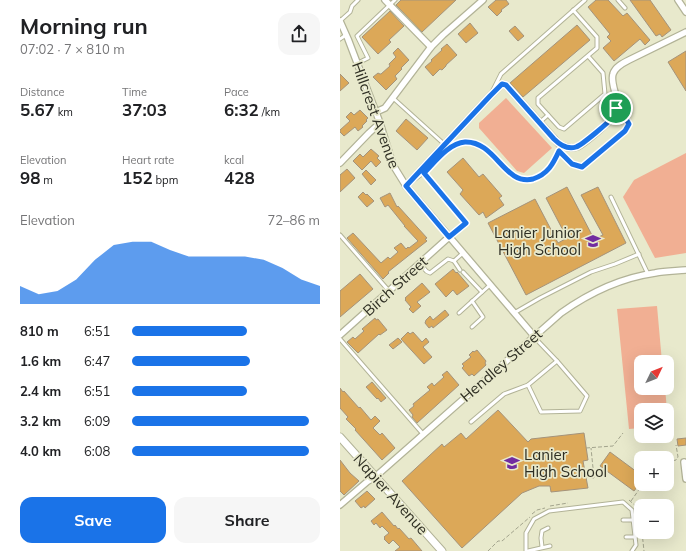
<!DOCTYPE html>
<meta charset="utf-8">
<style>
:root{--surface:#fff;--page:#f6f6f6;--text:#202124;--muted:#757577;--accent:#1a73e8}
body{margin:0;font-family:Mulish,sans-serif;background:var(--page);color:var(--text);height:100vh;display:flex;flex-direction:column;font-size:15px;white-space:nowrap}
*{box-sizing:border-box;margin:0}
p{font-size:13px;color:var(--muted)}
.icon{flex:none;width:22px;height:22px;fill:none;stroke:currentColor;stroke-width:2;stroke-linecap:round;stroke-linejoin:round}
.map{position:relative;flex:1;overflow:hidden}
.side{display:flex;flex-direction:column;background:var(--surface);width:340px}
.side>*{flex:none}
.needle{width:26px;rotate:47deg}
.tools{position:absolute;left:294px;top:355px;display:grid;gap:8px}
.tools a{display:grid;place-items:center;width:40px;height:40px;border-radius:8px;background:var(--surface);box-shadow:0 4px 16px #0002;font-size:20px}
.pin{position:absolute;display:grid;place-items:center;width:34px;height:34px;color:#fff;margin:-17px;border:2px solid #fff;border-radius:50%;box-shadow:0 1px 4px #0007}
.round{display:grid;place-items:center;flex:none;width:42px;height:42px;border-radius:12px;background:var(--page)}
.headline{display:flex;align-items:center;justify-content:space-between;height:68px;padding:0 20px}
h1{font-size:22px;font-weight:700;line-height:30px}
.stats{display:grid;grid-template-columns:repeat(3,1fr);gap:6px;height:68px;padding:4px 20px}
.stats div{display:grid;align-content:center}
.stats b{font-size:17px;font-weight:700}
.stats small{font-size:11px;font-weight:400}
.stats p{font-size:11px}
.chart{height:112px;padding:8px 20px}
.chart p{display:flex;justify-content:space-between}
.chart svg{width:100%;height:72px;margin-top:4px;fill:var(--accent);opacity:.7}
.primary-button{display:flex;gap:8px;margin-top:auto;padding:8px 20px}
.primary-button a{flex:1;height:46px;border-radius:12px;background:var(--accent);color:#fff;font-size:16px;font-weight:700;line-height:46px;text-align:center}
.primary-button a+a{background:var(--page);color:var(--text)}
ul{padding:0 20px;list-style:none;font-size:13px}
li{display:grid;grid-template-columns:64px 48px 1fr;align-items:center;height:30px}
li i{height:10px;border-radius:5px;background:var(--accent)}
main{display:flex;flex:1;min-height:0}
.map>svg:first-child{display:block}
.green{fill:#f1af93}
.building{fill:#dca858;stroke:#a4937b}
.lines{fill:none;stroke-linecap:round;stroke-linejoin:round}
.service-casing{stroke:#b2b397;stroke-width:5}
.minor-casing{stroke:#b2b397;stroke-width:8}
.tertiary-casing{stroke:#b2b397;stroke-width:9}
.path{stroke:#a3a48d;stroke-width:1;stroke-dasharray:4 2;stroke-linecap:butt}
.service{stroke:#fff;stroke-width:3}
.minor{stroke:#fff;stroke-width:5.5}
.tertiary{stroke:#fff;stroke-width:7}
.route-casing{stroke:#fff;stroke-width:8}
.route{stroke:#1a73e8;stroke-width:5}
.labels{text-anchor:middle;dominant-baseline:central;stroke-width:3.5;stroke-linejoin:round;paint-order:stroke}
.street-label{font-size:15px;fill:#2e2e23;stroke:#e8e9cc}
.poi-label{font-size:15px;fill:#2e2e23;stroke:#e8e9cc;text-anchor:end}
</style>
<main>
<section class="side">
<div class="headline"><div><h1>Morning run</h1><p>07:02 · 7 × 810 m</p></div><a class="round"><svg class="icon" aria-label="share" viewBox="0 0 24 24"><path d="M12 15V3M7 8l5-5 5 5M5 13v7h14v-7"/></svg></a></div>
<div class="stats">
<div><p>Distance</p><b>5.67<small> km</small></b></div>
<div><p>Time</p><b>37:03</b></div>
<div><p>Pace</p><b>6:32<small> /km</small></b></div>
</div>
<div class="stats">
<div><p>Elevation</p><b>98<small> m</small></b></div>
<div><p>Heart rate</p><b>152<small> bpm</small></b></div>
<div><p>kcal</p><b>428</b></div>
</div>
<div class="chart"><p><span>Elevation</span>72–86 m</p>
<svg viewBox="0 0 160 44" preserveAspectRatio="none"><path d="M0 44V33L10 38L20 36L30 29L40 17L50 8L60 6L70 6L80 11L90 15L100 15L110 15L120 15L130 17L140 22L150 29L160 33V44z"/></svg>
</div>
<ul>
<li><b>810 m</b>6:51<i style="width:61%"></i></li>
<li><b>1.6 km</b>6:47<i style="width:63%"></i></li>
<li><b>2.4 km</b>6:51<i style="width:61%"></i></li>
<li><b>3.2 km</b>6:09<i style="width:94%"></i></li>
<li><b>4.0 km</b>6:08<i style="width:94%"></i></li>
</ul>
<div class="primary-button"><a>Save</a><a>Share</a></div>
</section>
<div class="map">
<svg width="346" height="551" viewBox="0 0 346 551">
<rect width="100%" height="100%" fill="#e8e9cc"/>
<!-- green -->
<g class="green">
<path d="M 166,98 L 212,148 L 184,173 L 177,171 L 139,128 L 139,123 Z"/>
<path d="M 346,153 L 346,253 L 315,258 L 283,197 L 294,180 Z"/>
<path d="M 317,306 L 322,362 L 301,362 L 301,388 L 325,388 L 327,410 L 301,410 L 301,428 L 289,429 L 277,309 Z"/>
</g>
<!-- building -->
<g class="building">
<path d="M 61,0 L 116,0 L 82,32 L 56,5 Z"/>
<path d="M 156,0 L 166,0 L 169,4 L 161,10 L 162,11 L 157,16 L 148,7 Z"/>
<path d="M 256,0 L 268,0 L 283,16 L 287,13 L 310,40 L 305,45 L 300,39 L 274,61 L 263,48 L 271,41 L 267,37 L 270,34 L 248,7 Z"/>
<path d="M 290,0 L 310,0 L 331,30 L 322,37 L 320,34 L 316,36 Z"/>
<path d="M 50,11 L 64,26 L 49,40 L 51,42 L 38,54 L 22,37 Z"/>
<path d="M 130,23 L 138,33 L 126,43 L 118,34 Z"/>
<path d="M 237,25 L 250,40 L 183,97 L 170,83 Z"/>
<path d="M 175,26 L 184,36 L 178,41 L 169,31 Z"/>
<path d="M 107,44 L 117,55 L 106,65 L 106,66 L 102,70 L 100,69 L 93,76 L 85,67 L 92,61 L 91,60 L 102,50 L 101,49 Z"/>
<path d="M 58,48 L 69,60 L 61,68 L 62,69 L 55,76 L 57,79 L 46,90 L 33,77 L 38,73 L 40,74 L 41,74 L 50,66 L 49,64 L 56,57 L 53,53 Z"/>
<path d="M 346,51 L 346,91 L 328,62 Z"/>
<path d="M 0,74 L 9,83 L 0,91 Z"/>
<path d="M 20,110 L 28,118 L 26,120 L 27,121 L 22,126 L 23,127 L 18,131 L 15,127 L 4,136 L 0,132 L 0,130 L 10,121 L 6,117 L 11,112 L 14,115 Z"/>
<path d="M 66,119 L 88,138 L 77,150 L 56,131 Z"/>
<path d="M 31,149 L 39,156 L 37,158 L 41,162 L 36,167 L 31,161 L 22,170 L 13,161 L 20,154 L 23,157 Z"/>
<path d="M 123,158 L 139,177 L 143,174 L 162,196 L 159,198 L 164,205 L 146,218 L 143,212 L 139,215 L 120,194 L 123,190 L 107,172 Z"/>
<path d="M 7,169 L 15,178 L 0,192 L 0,175 Z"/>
<path d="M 26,170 L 36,180 L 31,185 L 22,174 Z"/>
<path d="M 227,187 L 254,239 L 263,235 L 241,195 L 258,187 L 286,243 L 186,295 L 148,223 L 195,199 L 218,243 L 227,238 L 206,198 Z"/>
<path d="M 23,192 L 26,195 L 27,194 L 34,201 L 27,207 L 18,197 Z"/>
<path d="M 50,193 L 57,207 L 58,206 L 87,238 L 85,239 L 87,241 L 48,272 L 49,273 L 43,279 L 7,238 L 13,233 L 41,263 L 48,257 L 50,259 L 58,252 L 54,248 L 61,243 L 66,249 L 68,247 L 69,248 L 78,241 L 64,226 L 65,226 L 48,205 L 45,207 L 40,198 Z"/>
<path d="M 113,269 L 116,273 L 117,272 L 129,286 L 117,295 L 113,290 L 106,297 L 95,284 Z"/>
<path d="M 20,274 L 33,289 L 0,317 L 0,291 Z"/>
<path d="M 82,283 L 90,292 L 77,302 L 81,306 L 73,313 L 69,309 L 71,307 L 65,300 L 66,299 L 65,298 Z"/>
<path d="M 105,310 L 109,315 L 93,328 L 92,326 L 89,328 L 85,323 L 86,320 L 90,316 L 93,320 Z"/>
<path d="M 35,318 L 36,320 L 38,319 L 47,330 L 40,335 L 39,334 L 18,353 L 7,342 L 13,337 L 15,339 L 24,331 L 22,329 Z"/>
<path d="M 68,332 L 70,334 L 73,332 L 82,342 L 86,338 L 89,342 L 83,347 L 92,357 L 84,364 L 61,339 Z"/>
<path d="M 58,338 L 62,342 L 53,349 L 49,345 Z"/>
<path d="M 137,350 L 146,361 L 145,363 L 146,365 L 134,376 L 132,374 L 129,376 L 122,368 L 124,366 L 122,364 L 131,357 L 129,355 L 133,351 L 134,352 Z"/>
<path d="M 107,371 L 119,385 L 77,423 L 72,417 L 73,415 L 69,410 L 74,406 L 73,404 L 90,390 L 87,387 L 92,383 L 94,386 L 104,377 L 102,375 Z"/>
<path d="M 32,382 L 46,398 L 41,402 L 38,398 L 37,399 L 26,387 Z"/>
<path d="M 0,388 L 3,392 L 4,391 L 19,408 L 20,407 L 31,420 L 35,416 L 40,421 L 33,428 L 40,435 L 42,433 L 55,448 L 42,460 L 15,430 L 16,429 L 6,419 L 8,417 L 0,408 Z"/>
<path d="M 158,410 L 188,442 L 191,439 L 244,433 L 248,460 L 243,461 L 248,488 L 211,492 L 210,486 L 199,486 L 182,493 L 122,548 L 62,481 L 102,444 L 104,447 L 121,433 L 126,439 Z"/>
<path d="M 346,438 L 346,445 L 338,446 L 337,439 Z"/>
<path d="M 270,452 L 301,475 L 301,482 L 294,491 L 260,466 Z"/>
<path d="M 0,460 L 10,473 L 19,481 L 4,495 L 0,491 Z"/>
<path d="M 27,491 L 35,499 L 25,508 L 24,506 L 21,508 L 15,501 Z"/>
<path d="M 42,512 L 54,526 L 55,525 L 58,529 L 59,528 L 69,539 L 71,538 L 82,551 L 55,551 L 60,547 L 53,540 L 49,544 L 44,539 L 45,538 L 44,537 L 49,533 L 42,526 L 40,528 L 36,523 L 34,525 L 31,521 Z"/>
</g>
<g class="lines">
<!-- service casing -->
<g class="service-casing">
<g id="service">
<path d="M 278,0 L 285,8"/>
<path d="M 233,10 L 257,37 L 257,48 L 198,98 L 198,104 L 219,127 L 224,129 L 265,94 L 263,73 L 248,56"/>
<path d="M 0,21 L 10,12 L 12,6 L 18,0"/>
<path d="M 0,39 L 6,35"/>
<path d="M 18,63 L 28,58 L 17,36 L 55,0"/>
<path d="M 152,92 L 161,74 L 245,0"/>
<path d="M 53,98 L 104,144"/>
<path d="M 199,123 L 208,115"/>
<path d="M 219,151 L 232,164 L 242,167 L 285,131 L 289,124 L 286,119 L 277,109"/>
<path d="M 84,173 L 126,223 L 109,237"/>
<path d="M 75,179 C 79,176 82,174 85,172 C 97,161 107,145 124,143 C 155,138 163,187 193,178 C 210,174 215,160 222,145"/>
<path d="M 271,197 L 308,274"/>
<path d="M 0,235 L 49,291"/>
<path d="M 114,261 L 123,253"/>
<path d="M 82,262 C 83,267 84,271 90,273 L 108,259 L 114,261 L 120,270"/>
<path d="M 123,272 L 142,292"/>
<path d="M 119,313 L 150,285"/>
<path d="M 174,313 L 200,298 L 251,272 L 275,264 L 299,254"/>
<path d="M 132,327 L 143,317 L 132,301"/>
<path d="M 0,339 L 83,434"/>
<path d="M 188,385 L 217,361"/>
<path d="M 131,422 L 164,394 L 188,385 L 201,412 L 240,411 L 247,396 L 217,361 L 194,337"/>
<path d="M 283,520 L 293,520"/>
<path d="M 286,537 L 295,537"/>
<path d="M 202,547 L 201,538 L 202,531 L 208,528"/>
<path d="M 186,551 L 186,533 L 194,519 L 209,511 L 283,502 L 292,510 L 296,545 L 292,551"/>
<path d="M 188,551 L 210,546"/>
</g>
</g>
<!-- minor casing -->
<g class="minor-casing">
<g id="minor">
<path d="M 45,0 L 91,47"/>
<path d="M 338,0 L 346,12"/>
<path d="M 0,21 L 8,39 L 40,123 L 53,165 L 66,186 L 194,336"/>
<path d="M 36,112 L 45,108 L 91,47 L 103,35 L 143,0"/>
<path d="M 0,163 L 29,133 L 40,123"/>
<path d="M 66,186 L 150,96 L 162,84 L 166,85 L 219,144 C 224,147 231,149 237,147 C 243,145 269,122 273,117 C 275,113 276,109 277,105 C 278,96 270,83 273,74 C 275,67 283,63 289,60 L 346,32"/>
<path d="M 0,335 L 109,237"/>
<path d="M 344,462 L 346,479"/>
<path d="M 0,505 L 28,481 L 35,477 L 221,313 C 249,293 280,278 315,273 C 325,271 336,271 346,270"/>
</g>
</g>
<!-- tertiary casing -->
<g class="tertiary-casing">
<path id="tertiary" d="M 0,437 L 102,551"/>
</g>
<!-- path -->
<g class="path">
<path d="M 246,448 L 273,446 L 283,433"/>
<path d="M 327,462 L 336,460 L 338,457 L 336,445"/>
<path d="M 246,477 L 254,478 L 251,448"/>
<path d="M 289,500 L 299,509 L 301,525"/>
<path d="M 291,501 L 303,484"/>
<path d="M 210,506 L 228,503"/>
<path d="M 192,514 L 197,510 L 205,508"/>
<path d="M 302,532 L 304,551"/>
<path d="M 148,551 L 158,541 L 162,541 L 190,517"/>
</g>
<!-- service -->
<use href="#service" class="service"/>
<!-- minor -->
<use href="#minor" class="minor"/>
<!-- tertiary -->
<use href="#tertiary" class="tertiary"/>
</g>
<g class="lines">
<!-- route casing -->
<g class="route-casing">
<path id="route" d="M 162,84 L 166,85 L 214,139 C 220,145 227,150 236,147 C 242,145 268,123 273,117 C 275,114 276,111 276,108 L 286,119 L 289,124 L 285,131 L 242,167 L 232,164 L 219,151 C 213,164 208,174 193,179 C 164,186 156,141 125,142 C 109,143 95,162 84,173 L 126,223 L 109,237 L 66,186 L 150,96 Z"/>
</g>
<!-- route -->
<use href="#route" class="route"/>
</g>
<!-- icons -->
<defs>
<g id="school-bare" transform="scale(1.2)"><path d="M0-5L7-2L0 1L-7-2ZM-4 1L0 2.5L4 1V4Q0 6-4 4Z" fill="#722ca0" stroke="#e8e9cc" stroke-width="2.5" paint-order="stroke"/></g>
</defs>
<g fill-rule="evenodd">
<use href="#school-bare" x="253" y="241"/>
<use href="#school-bare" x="172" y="463"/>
</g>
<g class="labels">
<!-- street labels -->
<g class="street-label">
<text transform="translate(36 115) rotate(70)">Hillcrest Avenue</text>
<text transform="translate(55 286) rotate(-42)">Birch Street</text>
<text transform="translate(161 365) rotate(-41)">Hendley Street</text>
<text transform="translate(51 494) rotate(48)">Napier Avenue</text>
</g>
<!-- poi labels -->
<g class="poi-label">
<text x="241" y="232">Lanier Junior<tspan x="241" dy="17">High School</tspan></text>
<text x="184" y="454" text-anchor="start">Lanier<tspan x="184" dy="17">High School</tspan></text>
</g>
</g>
</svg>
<div class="tools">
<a><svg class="needle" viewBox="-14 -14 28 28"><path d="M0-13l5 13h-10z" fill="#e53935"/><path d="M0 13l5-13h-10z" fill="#757577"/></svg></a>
<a><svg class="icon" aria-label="layers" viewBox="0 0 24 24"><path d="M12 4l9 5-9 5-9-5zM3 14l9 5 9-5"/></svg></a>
<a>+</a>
<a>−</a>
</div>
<div class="pin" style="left:276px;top:108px;background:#1e9e55"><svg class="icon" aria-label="arrive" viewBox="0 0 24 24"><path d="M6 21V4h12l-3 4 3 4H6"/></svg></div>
</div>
</main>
